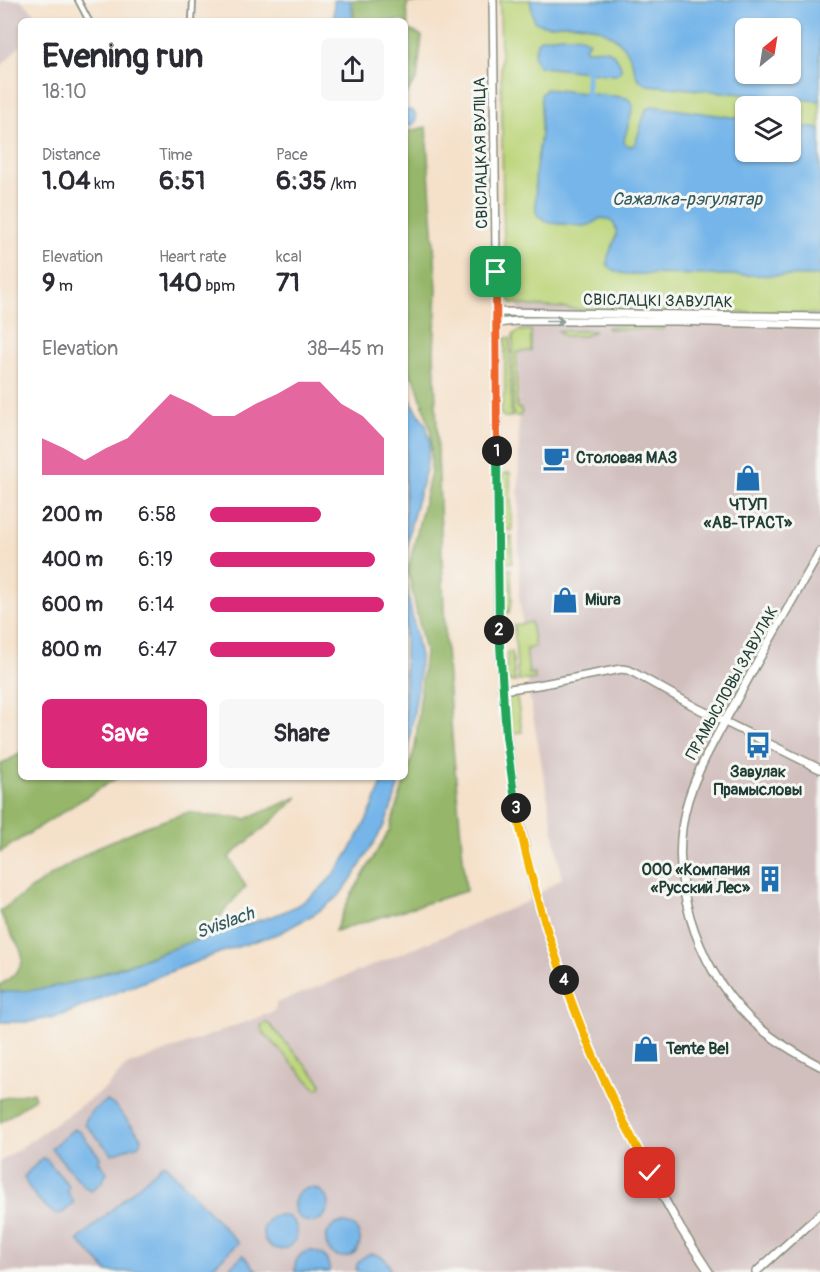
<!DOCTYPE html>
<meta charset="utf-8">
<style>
:root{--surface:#fff;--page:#f7f7f7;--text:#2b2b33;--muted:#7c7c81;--accent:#db2777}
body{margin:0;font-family:Pangolin,sans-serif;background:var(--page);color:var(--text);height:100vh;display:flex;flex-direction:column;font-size:22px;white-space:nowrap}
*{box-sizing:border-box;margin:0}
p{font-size:20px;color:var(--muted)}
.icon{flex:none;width:33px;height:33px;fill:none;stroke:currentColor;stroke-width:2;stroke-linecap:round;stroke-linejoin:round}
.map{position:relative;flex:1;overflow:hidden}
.side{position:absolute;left:18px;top:18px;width:390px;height:762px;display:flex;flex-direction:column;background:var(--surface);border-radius:9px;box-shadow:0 2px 4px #0004}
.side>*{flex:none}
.needle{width:39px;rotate:30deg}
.tools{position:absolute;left:735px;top:18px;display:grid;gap:12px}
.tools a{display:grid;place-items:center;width:66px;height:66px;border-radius:9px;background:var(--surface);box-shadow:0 2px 4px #0004;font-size:30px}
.pin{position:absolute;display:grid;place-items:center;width:51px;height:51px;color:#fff;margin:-26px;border-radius:12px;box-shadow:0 3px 9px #0006}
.km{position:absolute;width:30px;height:30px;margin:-15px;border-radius:50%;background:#222;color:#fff;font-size:16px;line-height:30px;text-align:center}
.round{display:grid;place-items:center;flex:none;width:63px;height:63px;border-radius:9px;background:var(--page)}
.head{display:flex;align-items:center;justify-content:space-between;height:102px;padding:0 24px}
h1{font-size:33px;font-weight:700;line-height:45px}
.figures{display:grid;grid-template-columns:repeat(3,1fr);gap:9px;height:102px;padding:6px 24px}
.figures div{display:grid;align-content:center}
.figures b{font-size:26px;font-weight:700}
.figures small{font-size:16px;font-weight:400}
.figures p{font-size:16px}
.chart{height:168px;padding:12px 24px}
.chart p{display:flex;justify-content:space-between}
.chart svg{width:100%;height:108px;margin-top:6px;fill:var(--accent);opacity:.7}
.action{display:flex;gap:12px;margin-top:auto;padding:12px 24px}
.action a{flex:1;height:69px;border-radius:9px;background:var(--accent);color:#fff;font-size:24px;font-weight:700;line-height:69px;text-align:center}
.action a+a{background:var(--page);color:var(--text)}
ul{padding:0 24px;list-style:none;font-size:20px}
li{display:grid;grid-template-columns:96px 72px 1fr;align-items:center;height:45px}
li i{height:15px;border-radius:8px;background:var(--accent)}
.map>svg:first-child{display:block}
.industrial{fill:#d1bfbe;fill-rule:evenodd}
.green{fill:#bdd67b;stroke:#6e8a58;stroke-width:1.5;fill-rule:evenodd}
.forest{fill:#96b76b;stroke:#5a7a50;stroke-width:1.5}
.water{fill:#75b5e9;stroke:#4a798e;stroke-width:1.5;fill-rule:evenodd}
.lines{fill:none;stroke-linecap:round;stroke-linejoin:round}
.canal{stroke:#75b5e9;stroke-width:6}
.street-casing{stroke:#8a8f7f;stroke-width:8}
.secondary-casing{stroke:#8a8f7f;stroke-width:10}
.street{stroke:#fff;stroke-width:4.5}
.secondary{stroke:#fff;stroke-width:7}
.oneway{stroke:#8f9e9a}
.split-1-casing{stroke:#fff;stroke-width:12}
.split-2-casing{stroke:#fff;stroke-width:12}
.split-3-casing{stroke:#fff;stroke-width:12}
.split-4-casing{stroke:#fff;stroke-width:12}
.split-5-casing{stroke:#fff;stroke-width:12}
.split-1{stroke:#f0652b;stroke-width:8}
.split-2{stroke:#22a559;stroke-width:8}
.split-3{stroke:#22a559;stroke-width:8}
.split-4{stroke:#f5b400;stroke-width:8}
.split-5{stroke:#f5b400;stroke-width:8}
.labels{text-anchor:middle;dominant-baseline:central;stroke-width:6;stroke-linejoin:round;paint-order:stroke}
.street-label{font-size:16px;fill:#1f3d34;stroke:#f6f6f2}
.poi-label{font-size:16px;font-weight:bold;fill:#1f3d34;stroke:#f6f6f2;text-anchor:start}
.water-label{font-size:18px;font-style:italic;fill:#345b61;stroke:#f6f6f2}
</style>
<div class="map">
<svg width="820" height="1272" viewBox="0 0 820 1272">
<rect width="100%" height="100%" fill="#f6f6f2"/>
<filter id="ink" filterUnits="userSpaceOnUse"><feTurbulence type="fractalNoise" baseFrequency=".0167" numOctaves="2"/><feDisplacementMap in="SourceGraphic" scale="12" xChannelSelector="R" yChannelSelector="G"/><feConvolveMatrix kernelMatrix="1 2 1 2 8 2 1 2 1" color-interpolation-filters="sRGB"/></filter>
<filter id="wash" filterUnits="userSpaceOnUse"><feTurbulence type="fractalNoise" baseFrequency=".008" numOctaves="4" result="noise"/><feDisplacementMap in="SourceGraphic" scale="24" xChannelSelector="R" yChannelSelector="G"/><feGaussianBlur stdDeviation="1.35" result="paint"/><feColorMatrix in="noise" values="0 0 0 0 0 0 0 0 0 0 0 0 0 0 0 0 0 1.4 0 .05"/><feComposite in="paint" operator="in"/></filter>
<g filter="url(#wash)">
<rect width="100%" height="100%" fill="#f5e1ca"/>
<!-- industrial -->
<g class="industrial">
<path d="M 0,0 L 21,0 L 43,21 L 21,21 L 21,45 L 0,67 Z"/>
<path d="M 820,0 L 820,1272 L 0,1272 L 0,1162 L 106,1088 L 126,1066 L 275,1011 L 276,1003 L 364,969 L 526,902 L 562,878 L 530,699 L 519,593 L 518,106 ZM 746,28 L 790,28 L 790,74 L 746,74 ZM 746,106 L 790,106 L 790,152 L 746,152 Z"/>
</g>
<!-- green -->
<g class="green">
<path d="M 500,0 L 820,0 L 820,314 L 588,310 C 563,307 537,308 512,303 L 506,295 L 503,203 ZM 746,28 L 790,28 L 790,74 L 746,74 ZM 746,106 L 790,106 L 790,152 L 746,152 Z"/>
<path d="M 626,325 L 659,325 L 663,327 L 663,329 L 608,329 L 607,327 Z"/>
<path d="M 531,330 L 531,351 L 517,352 L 517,407 L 520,409 L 522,412 L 520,416 L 513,416 L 513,335 L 518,331 Z"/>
<path d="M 558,331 L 595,331 L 585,336 L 564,336 Z"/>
<path d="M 505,338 L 510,338 L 511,417 L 504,417 L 500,413 L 505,390 Z"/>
<path d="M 505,473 L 510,473 L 512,531 L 502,528 L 501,477 Z"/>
<path d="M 512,537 L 512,563 L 503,562 L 502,543 L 506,538 Z"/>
<path d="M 511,569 L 512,601 L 509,612 L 508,613 L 504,599 L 500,570 Z"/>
<path d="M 531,622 L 535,647 L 526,649 L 529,674 L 534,673 L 535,679 L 518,681 L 514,625 Z"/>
<path d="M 507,652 L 512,652 L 515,682 L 509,681 L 506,677 Z"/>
<path d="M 516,691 L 522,732 L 511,733 L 508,697 L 511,692 Z"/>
<path d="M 265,1023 L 269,1024 L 320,1081 L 321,1084 L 320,1088 L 316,1089 L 314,1087 L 262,1031 L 261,1026 Z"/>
</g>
<!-- forest -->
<g class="forest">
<path d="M 352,0 L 434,0 L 434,2 L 407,3 L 408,29 L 422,36 L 417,79 L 405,95 L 405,21 L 355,21 Z"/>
<path d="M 426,127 L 437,289 L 434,352 L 445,634 L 452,736 L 466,891 L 335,931 L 349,899 L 389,831 L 415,748 L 425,652 L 408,571 L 431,472 L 431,431 L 415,380 L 405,370 L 405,132 Z"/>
<path d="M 21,753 L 21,777 L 118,777 L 0,852 L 0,765 Z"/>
<path d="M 298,797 L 277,817 L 229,857 L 246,887 L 229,905 L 205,937 L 112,970 L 65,985 L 37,991 L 0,992 L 0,985 C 45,957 10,945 0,911 L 47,878 L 98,847 L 144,827 L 189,812 L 207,816 L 234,817 L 246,819 Z"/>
<path d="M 33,1092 L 35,1098 L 0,1123 L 0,1099 Z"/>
</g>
<!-- water -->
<g class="water">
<path d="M 334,0 L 350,0 L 353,21 L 334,21 Z"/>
<path d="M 530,0 L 820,0 L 820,101 L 647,85 L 640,80 L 637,77 C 634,69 632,59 627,51 C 612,29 586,22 561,24 C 551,25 542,27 534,21 ZM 746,28 L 790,28 L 790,74 L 746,74 Z"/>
<path d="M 563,36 C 572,36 583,35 589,42 L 585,47 L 587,50 C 593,51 601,48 607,50 C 615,53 629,71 615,75 L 542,67 L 537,65 L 534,56 L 537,42 L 542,38 Z"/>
<path d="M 546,89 L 622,97 C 629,98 633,101 633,108 L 624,140 L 625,144 L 630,146 L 634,145 L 636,142 L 645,112 L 646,110 L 652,106 L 745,119 L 746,152 L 790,152 L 791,125 L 820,129 L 820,276 L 626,274 C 585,267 626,243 614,224 C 611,219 606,219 601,218 L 589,225 L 583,226 L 550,223 L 538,216 L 536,211 L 535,175 L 541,134 L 541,95 Z"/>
<path d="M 410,110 L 413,111 L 416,115 L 416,121 L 412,125 L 405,126 L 405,111 Z"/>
<path d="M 405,391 L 426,425 L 430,442 L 426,469 L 411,524 L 406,556 L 405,579 L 420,656 L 419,679 L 410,738 L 405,763 Z"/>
<path d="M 384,777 L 401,777 L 393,803 L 385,824 L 355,874 L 339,896 L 316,913 L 280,933 L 219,953 L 109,995 L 63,1015 L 29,1022 L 0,1022 L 0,992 C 74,992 141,959 210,935 C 248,922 292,917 322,887 C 348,862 373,811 384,777 Z"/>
<path d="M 107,1101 L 115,1106 L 142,1138 L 139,1145 L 112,1154 L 85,1124 C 86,1114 98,1106 107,1101 Z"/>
<path d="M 74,1129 L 80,1132 L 100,1157 L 99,1162 L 107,1172 L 102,1182 L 91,1191 L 83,1185 L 51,1148 Z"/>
<path d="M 43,1158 L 47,1160 L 69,1186 L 67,1191 L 74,1202 L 64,1212 L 56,1215 C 43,1205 29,1192 24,1177 L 29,1171 Z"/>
<path d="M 164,1163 L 238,1243 L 207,1272 L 108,1272 L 78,1240 Z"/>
<circle cx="311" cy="1205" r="17"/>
<circle cx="280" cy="1232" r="17"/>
<circle cx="343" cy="1240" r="17"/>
<path d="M 309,1251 C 322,1251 330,1259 329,1272 L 295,1272 C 294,1262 298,1254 309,1251 Z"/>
<path d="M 370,1254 C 382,1254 389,1260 390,1272 L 356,1272 C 356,1263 361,1257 370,1254 Z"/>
<path d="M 243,1255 L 258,1272 L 225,1272 Z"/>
</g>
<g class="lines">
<!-- canal -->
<path class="canal" d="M 587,93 L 588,72"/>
</g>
</g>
<g filter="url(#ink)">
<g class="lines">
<!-- street casing -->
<g class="street-casing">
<g id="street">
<path d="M 78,0 L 89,21"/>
<path d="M 192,21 L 193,0"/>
</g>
</g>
<!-- secondary casing -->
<g class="secondary-casing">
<g id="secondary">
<path d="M 493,0 L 497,336 L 498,619 L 505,723 L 516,805 L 534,889 L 550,940 L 595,1062 L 624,1123 L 650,1173 L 681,1229 L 709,1272"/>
<path d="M 496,312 L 820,317"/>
<path d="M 497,323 L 517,321 L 676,321 L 820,325"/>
<path d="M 820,552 C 790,604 760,657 731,710 C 715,739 698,768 688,800 C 666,875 695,964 749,1018 C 769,1038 795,1053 820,1066"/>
<path d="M 502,690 L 538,685 L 621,669 L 629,670 L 699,709 L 820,769"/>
<path d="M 756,1272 L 820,1214"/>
</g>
</g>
<!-- street -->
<use href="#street" class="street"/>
<!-- secondary -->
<use href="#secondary" class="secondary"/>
</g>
<!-- one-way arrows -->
<defs><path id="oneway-shaft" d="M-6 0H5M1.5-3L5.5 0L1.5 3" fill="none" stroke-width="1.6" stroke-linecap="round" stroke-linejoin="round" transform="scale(1.5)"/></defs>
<use class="oneway" href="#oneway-shaft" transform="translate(555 321)"/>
</g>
<g class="lines" filter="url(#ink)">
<!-- split-1 casing -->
<g class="split-1-casing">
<path id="split-1" d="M 496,272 L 497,451"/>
</g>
<!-- split-2 casing -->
<g class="split-2-casing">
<path id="split-2" d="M 497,451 L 499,630"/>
</g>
<!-- split-3 casing -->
<g class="split-3-casing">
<path id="split-3" d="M 499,630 L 506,736 L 516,808"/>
</g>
<!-- split-4 casing -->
<g class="split-4-casing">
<path id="split-4" d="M 516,808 C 527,867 544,924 564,980"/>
</g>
<!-- split-5 casing -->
<g class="split-5-casing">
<path id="split-5" d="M 564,980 C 587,1048 617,1110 650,1173"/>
</g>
<!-- split-1 -->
<use href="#split-1" class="split-1"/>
<!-- split-2 -->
<use href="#split-2" class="split-2"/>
<!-- split-3 -->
<use href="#split-3" class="split-3"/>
<!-- split-4 -->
<use href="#split-4" class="split-4"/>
<!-- split-5 -->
<use href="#split-5" class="split-5"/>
</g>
<!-- icons -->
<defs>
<g id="cafe-bare" transform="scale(2.07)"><path d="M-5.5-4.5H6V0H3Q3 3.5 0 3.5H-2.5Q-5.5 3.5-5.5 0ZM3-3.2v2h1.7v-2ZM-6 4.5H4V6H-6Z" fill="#1f6fb2" stroke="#f6f6f2" stroke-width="2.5" paint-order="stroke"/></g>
<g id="shop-bare" transform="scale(2.07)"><path d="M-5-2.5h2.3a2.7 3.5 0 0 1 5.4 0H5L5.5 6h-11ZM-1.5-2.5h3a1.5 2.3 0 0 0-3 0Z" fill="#1f6fb2" stroke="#f6f6f2" stroke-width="2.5" paint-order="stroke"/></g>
<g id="bus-bare" transform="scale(2.07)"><path d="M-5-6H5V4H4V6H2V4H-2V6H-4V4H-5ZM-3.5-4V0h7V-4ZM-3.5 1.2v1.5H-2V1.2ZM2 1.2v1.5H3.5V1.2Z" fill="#1f6fb2" stroke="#f6f6f2" stroke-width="2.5" paint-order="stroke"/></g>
<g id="building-bare" transform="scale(2.07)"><path d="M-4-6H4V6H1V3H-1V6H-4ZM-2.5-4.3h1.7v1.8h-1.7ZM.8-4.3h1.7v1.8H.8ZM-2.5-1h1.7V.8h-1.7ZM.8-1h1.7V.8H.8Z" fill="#1f6fb2" stroke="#f6f6f2" stroke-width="2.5" paint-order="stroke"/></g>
</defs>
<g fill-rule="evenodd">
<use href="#cafe-bare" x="556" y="458"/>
<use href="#shop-bare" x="748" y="478"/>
<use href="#shop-bare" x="565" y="600"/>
<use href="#bus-bare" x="758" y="745"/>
<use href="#building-bare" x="770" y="879"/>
<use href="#shop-bare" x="646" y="1049"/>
</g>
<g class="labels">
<!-- street labels -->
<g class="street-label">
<text transform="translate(481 153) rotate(-91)">СВІСЛАЦКАЯ ВУЛІЦА</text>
<text transform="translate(658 301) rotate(1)">СВІСЛАЦКІ ЗАВУЛАК</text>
<text transform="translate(732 683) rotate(-61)">ПРАМЫСЛОВЫ ЗАВУЛАК</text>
</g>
<!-- poi labels -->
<g class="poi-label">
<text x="576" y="458">Столовая МАЗ</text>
<text x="748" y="505" text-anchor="middle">ЧТУП<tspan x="748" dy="18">«АВ-ТРАСТ»</tspan></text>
<text x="585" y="600">Miura</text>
<text x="758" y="772" text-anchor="middle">Завулак<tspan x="758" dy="18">Прамысловы</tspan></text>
<text x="750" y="870" text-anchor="end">ООО «Компания<tspan x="750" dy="18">«Русский Лес»</tspan></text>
<text x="666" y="1049">Tente Bel</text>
</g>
<!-- water labels -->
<g class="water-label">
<text x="687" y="199">Сажалка-рэгулятар</text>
<text transform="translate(225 923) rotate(-20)">Svislach</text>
</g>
</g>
</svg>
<div class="tools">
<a><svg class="needle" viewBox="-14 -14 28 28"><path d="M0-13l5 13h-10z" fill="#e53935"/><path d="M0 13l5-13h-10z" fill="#7c7c81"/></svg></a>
<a><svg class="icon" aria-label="layers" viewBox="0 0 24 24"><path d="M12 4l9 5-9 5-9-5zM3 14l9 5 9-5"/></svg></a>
</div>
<div class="pin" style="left:496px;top:272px;background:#1e9e55"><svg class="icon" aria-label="arrive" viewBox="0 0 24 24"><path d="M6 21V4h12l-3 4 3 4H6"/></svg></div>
<div class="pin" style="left:650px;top:1173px;background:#d93025"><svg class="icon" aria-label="check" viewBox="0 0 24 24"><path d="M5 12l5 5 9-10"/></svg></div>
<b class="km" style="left:497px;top:451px">1</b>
<b class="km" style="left:499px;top:630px">2</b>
<b class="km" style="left:516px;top:808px">3</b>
<b class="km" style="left:564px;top:980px">4</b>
<section class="side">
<div class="head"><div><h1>Evening run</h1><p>18:10</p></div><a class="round"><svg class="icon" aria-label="share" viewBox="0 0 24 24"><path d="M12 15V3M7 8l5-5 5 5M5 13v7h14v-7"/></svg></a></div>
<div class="figures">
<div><p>Distance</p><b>1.04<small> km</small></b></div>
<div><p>Time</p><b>6:51</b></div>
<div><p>Pace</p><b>6:35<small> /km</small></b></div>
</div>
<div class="figures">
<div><p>Elevation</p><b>9<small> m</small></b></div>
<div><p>Heart rate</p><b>140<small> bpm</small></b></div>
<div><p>kcal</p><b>71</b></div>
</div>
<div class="chart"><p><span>Elevation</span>38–45 m</p>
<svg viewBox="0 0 160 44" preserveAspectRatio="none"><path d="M0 44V29L10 33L20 38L30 33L40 29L50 20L60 11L70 15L80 20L90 20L100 15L110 11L120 6L130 6L140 15L150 20L160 29V44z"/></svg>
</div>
<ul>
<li><b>200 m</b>6:58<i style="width:64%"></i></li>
<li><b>400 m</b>6:19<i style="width:95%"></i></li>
<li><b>600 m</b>6:14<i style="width:100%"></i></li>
<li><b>800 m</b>6:47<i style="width:72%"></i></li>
</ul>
<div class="action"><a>Save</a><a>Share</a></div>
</section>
</div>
